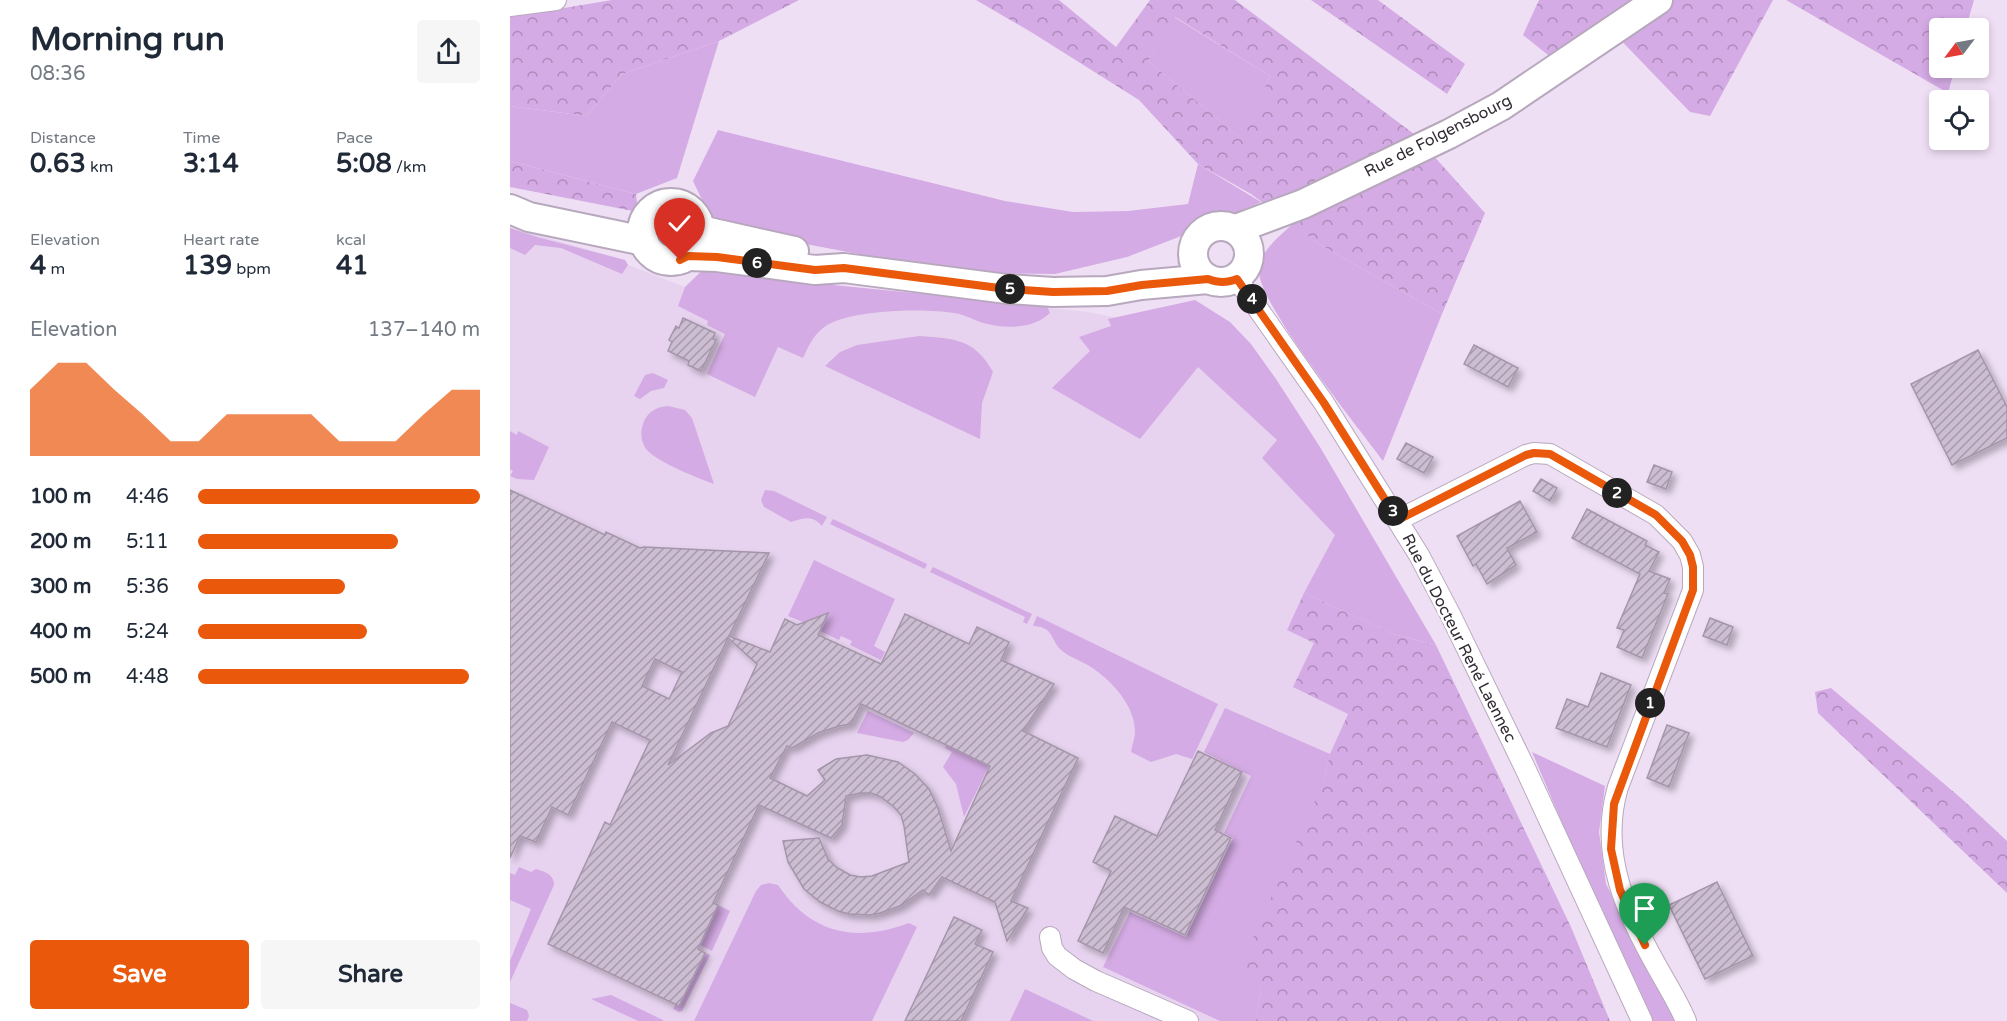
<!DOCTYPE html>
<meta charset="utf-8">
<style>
:root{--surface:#fff;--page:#f6f6f7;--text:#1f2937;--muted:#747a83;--accent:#ea580c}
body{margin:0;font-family:"Varela Round",sans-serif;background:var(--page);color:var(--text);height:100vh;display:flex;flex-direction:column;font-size:22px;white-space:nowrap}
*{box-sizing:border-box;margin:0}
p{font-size:20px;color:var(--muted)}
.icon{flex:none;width:33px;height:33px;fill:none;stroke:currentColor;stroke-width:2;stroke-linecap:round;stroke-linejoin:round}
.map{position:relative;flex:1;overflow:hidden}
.sheet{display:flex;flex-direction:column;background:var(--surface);width:510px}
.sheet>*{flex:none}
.needle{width:39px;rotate:238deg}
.fabs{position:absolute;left:1419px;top:18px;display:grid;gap:12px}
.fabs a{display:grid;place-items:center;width:60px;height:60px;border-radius:6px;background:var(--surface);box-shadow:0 3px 9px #0003;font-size:30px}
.pin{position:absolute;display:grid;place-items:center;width:51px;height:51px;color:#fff;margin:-62px -26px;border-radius:50% 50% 50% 0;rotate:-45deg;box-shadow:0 0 6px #0007}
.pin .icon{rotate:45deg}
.km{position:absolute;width:30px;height:30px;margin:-15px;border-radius:50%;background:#222;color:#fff;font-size:16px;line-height:30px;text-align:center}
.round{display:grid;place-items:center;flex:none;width:63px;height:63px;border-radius:6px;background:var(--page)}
.head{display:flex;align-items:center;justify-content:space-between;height:102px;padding:0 30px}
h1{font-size:33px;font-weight:700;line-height:45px}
.figures{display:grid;grid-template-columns:repeat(3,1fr);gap:9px;height:102px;padding:6px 30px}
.figures div{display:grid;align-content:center}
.figures b{font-size:26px;font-weight:700}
.figures small{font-size:16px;font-weight:400}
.figures p{font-size:16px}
.chart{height:168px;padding:12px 30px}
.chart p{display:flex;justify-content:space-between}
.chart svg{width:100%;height:108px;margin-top:6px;fill:var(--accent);opacity:.7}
.button{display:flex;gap:12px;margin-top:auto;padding:12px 30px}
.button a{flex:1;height:69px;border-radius:6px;background:var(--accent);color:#fff;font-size:24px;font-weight:700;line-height:69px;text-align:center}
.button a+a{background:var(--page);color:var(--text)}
ul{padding:0 30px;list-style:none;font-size:20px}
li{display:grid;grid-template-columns:96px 72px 1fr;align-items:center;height:45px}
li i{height:15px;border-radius:8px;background:var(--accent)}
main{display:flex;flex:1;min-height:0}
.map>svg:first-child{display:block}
.built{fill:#e7d3ef}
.green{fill:#d4abe4}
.forest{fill:url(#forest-crowns);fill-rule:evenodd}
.building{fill:url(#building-hatch);stroke:#a495aa;stroke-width:1.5;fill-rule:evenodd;filter:url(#shadow)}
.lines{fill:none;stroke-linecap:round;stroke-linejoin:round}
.street-casing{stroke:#b7a8bd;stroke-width:22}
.secondary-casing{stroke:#b7a8bd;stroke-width:32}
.street{stroke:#fff;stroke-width:20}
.secondary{stroke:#fff;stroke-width:28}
.route-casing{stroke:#fff;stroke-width:12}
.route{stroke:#ea580c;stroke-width:8}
.labels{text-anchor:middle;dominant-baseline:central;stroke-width:5;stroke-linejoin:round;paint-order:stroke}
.street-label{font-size:16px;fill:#322c34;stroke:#fff}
</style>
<main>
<section class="sheet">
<div class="head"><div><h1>Morning run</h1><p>08:36</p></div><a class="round"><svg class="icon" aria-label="share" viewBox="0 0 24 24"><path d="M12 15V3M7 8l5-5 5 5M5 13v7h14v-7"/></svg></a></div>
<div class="figures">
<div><p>Distance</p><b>0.63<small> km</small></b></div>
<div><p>Time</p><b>3:14</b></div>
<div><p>Pace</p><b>5:08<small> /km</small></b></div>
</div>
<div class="figures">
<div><p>Elevation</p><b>4<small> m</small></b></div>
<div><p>Heart rate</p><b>139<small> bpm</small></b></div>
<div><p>kcal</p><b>41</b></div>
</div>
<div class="chart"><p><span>Elevation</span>137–140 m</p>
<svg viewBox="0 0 160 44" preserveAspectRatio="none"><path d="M0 44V17L10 6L20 6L30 17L40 27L50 38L60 38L70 27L80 27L90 27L100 27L110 38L120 38L130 38L140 27L150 17L160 17V44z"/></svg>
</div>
<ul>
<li><b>100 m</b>4:46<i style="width:100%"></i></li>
<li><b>200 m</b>5:11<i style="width:71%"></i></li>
<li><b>300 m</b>5:36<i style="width:52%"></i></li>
<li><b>400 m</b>5:24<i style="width:60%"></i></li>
<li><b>500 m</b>4:48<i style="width:96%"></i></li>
</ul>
<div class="button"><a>Save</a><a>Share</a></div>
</section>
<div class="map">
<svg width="1497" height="1021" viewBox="0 0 1497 1021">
<defs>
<pattern id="forest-crowns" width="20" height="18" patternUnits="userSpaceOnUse" patternTransform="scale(1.5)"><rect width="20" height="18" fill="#d4abe4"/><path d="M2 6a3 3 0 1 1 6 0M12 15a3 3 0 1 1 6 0" fill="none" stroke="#ad8bba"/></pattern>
<pattern id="building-hatch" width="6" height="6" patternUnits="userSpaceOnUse" patternTransform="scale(1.5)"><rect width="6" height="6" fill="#ccbdd2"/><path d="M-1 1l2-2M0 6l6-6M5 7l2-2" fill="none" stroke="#a69aab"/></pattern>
<filter id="shadow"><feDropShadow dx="4.5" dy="4.5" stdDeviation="3" flood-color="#0004"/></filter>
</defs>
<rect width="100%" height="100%" fill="#efdff5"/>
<!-- built -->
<path class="built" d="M 0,225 L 17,232 L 115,260 L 118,265 L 175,287 L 198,265 L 251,278 L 578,312 L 639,324 L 759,422 L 866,592 L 1061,1021 L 0,1021 Z"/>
<!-- green -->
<g class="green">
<path d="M 664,17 L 760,76 L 733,140 L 638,61 Z"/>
<path d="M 209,41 L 167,178 L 126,194 L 0,161 L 0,106 L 76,116 L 112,74 Z"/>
<path d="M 208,130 L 495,201 L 563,212 L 618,211 L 678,204 L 688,164 L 751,202 L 697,226 L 617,257 L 545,274 L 449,273 L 205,227 L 183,181 Z"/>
<circle cx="161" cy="233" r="15"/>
<path d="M 783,224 L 809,244 L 932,314 L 873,461 C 849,428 750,306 749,272 C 749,252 769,236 783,224 Z"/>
<path d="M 0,228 L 27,237 L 115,260 L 118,265 L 112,274 L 51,248 L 25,245 L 15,255 L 0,248 Z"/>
<path d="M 198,265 L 251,278 L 537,306 L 540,313 C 522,330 493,329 470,322 C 462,319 453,314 444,313 C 415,308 336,309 313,328 C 303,336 298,347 293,358 L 268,347 L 245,397 L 197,374 L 215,334 L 197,325 L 198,321 L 168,306 L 175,287 Z"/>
<path d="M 685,300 L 720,322 L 741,344 L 766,379 L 810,447 L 926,645 L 883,634 L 794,593 L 825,535 L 752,458 L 767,440 L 688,367 L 630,439 L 542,388 L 580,351 L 569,337 L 601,326 L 598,319 Z"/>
<path d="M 409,336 C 445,339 464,338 483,372 L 472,403 L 470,439 L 315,366 L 330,352 L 347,345 Z"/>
<path d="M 143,373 L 158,380 L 154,388 L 141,391 L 130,399 L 124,396 L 135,375 Z"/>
<path d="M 158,406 L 175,410 L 182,418 L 204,484 C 188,478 149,463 137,450 C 131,443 130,432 133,424 C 137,412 146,407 158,406 Z"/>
<path d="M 0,431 L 7,435 L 8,431 L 39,447 L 24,480 L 7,479 L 0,476 L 3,471 L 0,469 Z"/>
<path d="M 255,490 L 264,491 L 317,517 L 312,526 C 302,515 295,518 281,522 L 254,507 L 251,500 Z"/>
<path d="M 323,519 L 417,564 L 415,569 L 320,524 Z"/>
<path d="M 304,560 L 385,599 L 364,646 L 375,652 L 371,660 L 340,645 L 342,641 L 331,636 L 329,640 L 310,631 L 318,613 L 293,622 L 278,616 Z"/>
<path d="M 423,567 L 522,614 L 517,624 L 513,622 L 515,617 L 420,572 Z"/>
<path d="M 527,616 L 708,704 L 682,759 L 666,754 L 641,762 L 621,752 C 622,746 624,740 625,734 C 626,706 602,681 581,667 C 572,661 556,656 549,648 C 540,636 542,627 523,626 Z"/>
<path d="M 715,708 L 820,754 L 814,781 L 751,989 L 746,1021 L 710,1021 L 593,967 L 620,912 L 676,937 L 723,838 L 714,833 L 741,776 L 694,752 Z"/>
<path d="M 358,711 L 404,733 L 398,740 L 393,742 L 347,733 Z"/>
<path d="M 436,745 L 479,766 L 454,817 L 446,784 L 433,767 L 442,752 L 435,748 Z"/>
<path d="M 1022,752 L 1095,786 L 1089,832 L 1096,884 L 1165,1021 L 1136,1021 Z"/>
<path d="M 9,867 L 21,872 L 26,869 C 35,872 44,874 44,885 L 0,982 L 0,961 L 21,909 L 0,900 L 0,873 L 5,875 Z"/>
<path d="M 259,883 L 268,885 C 301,934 345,943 399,923 L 407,927 L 362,1021 L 184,1021 L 246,891 L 251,885 Z"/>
<path d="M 208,905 L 220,911 L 202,951 L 190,945 Z"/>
<path d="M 195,953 L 200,955 L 172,1011 L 169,1012 L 163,1009 L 185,971 L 187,971 Z"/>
<path d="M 515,989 L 583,1021 L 500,1021 Z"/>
<path d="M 101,995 L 153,1020 L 153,1021 L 128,1021 L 81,999 Z"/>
<path d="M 0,1003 L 17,1010 L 19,1016 L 17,1021 L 0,1021 Z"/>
</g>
<!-- forest -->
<g class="forest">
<path d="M 102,0 L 289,0 L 209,41 L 112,74 L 76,116 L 0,106 L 0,17 Z"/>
<path d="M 466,0 L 549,0 L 606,47 L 640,0 L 725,0 L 904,134 L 975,213 L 932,314 L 809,244 L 741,194 L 688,164 L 629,100 L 521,32 ZM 665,17 L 760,76 L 732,139 L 638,61 Z"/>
<path d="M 801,0 L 868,0 L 955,64 L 937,94 Z"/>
<path d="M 1029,0 L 1263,0 L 1200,116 L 1180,112 L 1101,30 L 1043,59 L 1013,35 Z"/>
<path d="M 1276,0 L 1464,0 L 1456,28 L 1430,28 L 1430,68 L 1445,68 L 1438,93 Z"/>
<path d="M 0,161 L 126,194 L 128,212 L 0,187 Z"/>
<path d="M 794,593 L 883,634 L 926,645 L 1061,927 L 1100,1021 L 746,1021 L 751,989 L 731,964 L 814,781 L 820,754 L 838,714 L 783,687 L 804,643 L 777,630 Z"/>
<path d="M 1321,688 L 1452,799 L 1497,841 L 1497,893 L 1308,713 L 1305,692 Z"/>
</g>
<!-- building -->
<g class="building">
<path d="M 173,318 L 205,333 L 203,339 L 206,340 L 191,371 L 178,365 L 179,361 L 158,351 L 162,342 L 159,340 L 166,326 L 169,328 Z"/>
<path d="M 964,345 L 1008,368 L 998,387 L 954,364 Z"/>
<path d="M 1468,350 L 1497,407 L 1497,438 L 1442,465 L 1401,384 Z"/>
<path d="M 896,443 L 923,457 L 914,473 L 887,459 Z"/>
<path d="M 1144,465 L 1162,472 L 1156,489 L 1137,482 Z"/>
<path d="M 1031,479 L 1047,488 L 1040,501 L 1023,491 Z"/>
<path d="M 0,490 L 95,535 L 96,532 L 130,548 L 134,547 L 259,553 L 219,636 L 260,652 L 275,619 L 287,625 L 318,613 L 308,635 L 371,664 L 395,614 L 459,644 L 467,627 L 499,642 L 491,660 L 544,684 L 513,731 L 568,758 L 501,901 L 518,908 L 497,941 L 485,902 L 432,877 L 419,895 L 413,890 L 390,906 L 370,913 L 360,915 L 339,914 L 328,911 L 310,902 L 294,889 L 278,862 L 273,841 L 309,838 L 318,859 L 326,867 L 340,875 L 351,877 L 362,876 L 399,862 L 394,826 L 391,815 L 384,807 L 371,797 L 361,793 L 350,793 L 336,796 L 332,825 L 321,838 L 249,805 L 203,903 L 208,905 L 188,949 L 195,953 L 169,1006 L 38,944 L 95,822 L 100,825 L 140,740 L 102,722 L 58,815 L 42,807 L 26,842 L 10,836 L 0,858 ZM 218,638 L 247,664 L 218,726 L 201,733 L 158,765 ZM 145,659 L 172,672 L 159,699 L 132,686 ZM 351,704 L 480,766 L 441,851 L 428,808 L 419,789 L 405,774 L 388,762 L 357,755 L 326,759 L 308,770 L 315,780 L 297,796 L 260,778 L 277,746 L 282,748 L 308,733 L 329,726 L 341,724 Z"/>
<path d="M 1010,501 L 1027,532 L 997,548 L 1006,565 L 977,584 L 966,564 L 963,566 L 947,536 Z"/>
<path d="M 1077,509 L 1137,541 L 1135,545 L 1149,552 L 1139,571 L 1160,579 L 1154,593 L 1158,594 L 1132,658 L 1107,647 L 1114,630 L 1107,628 L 1130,574 L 1062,538 Z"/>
<path d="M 1200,618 L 1223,627 L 1217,645 L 1193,636 Z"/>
<path d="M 1091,673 L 1121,685 L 1097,747 L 1046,728 L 1057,699 L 1078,707 Z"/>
<path d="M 1157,725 L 1179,733 L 1159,787 L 1137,778 Z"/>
<path d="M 688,751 L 732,772 L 705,830 L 721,838 L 675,935 L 614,907 L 593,953 L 568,941 L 601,871 L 583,862 L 605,816 L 647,836 Z"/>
<path d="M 1207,882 L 1243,956 L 1195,979 L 1159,905 Z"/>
<path d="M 444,917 L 472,930 L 465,944 L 483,952 L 451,1021 L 395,1021 Z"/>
</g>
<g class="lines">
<!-- street casing -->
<g class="street-casing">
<g id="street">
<path d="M 0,6 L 46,0"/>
<path d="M 727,279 L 814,403 L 909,555 L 940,614 L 1015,768 L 1132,1021"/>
<path d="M 888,520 L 1016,455 L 1024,453 L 1040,454 L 1146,515 L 1172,541 L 1180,555 L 1183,567 L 1183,590 L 1108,787 C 1088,855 1117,914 1150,972 C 1159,988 1169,1004 1176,1021"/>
<path d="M 540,937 L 542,948 L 547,956 L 564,969 L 586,981 L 678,1021"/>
</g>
</g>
<!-- secondary casing -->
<g class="secondary-casing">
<g id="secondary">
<circle cx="161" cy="232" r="29"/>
<path d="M 0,209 L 19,217 L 134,241"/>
<circle cx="711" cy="254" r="28"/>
<path d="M 190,228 L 199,232 L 284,251"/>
<path d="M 726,229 L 793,204 L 939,134 L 991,106 L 1148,0"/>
<path d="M 178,256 L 207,257 L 305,270 L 334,268 L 497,289 L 543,292 L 597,291 L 631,285 L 698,279"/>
</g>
</g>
<!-- street -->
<use href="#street" class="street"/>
<!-- secondary -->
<use href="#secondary" class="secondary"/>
</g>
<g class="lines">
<!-- route casing -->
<g class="route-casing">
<path id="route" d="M 170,260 L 178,256 L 207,257 L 305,270 L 334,268 L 497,289 L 543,292 L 597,291 L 632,285 L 698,279 C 709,283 716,283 727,279 L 814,403 L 888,520 L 1016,455 L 1024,453 L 1040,454 L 1146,515 L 1172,541 L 1180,555 L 1183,567 L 1183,590 L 1104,804 L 1101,849 L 1110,890 L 1135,945"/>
</g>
<!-- route -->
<use href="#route" class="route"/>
</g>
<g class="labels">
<!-- street labels -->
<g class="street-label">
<text transform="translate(928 136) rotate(-27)">Rue de Folgensbourg</text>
<text transform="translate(949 638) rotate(63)">Rue du Docteur René Laennec</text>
</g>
</g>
</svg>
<div class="fabs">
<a><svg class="needle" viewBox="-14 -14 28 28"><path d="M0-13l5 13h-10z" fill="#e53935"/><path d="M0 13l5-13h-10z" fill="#747a83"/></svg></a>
<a><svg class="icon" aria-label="locate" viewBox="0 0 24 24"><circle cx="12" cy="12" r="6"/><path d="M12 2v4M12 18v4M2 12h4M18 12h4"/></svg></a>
</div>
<div class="pin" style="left:1135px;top:945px;background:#1e9e55"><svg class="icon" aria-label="arrive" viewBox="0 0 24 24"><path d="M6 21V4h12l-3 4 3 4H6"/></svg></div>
<div class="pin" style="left:170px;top:260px;background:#d93025"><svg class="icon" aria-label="check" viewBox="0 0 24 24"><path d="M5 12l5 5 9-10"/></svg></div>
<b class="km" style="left:1140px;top:703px">1</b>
<b class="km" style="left:1107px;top:493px">2</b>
<b class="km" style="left:883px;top:511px">3</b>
<b class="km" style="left:742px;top:299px">4</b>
<b class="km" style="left:500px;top:289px">5</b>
<b class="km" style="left:247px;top:263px">6</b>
</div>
</main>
